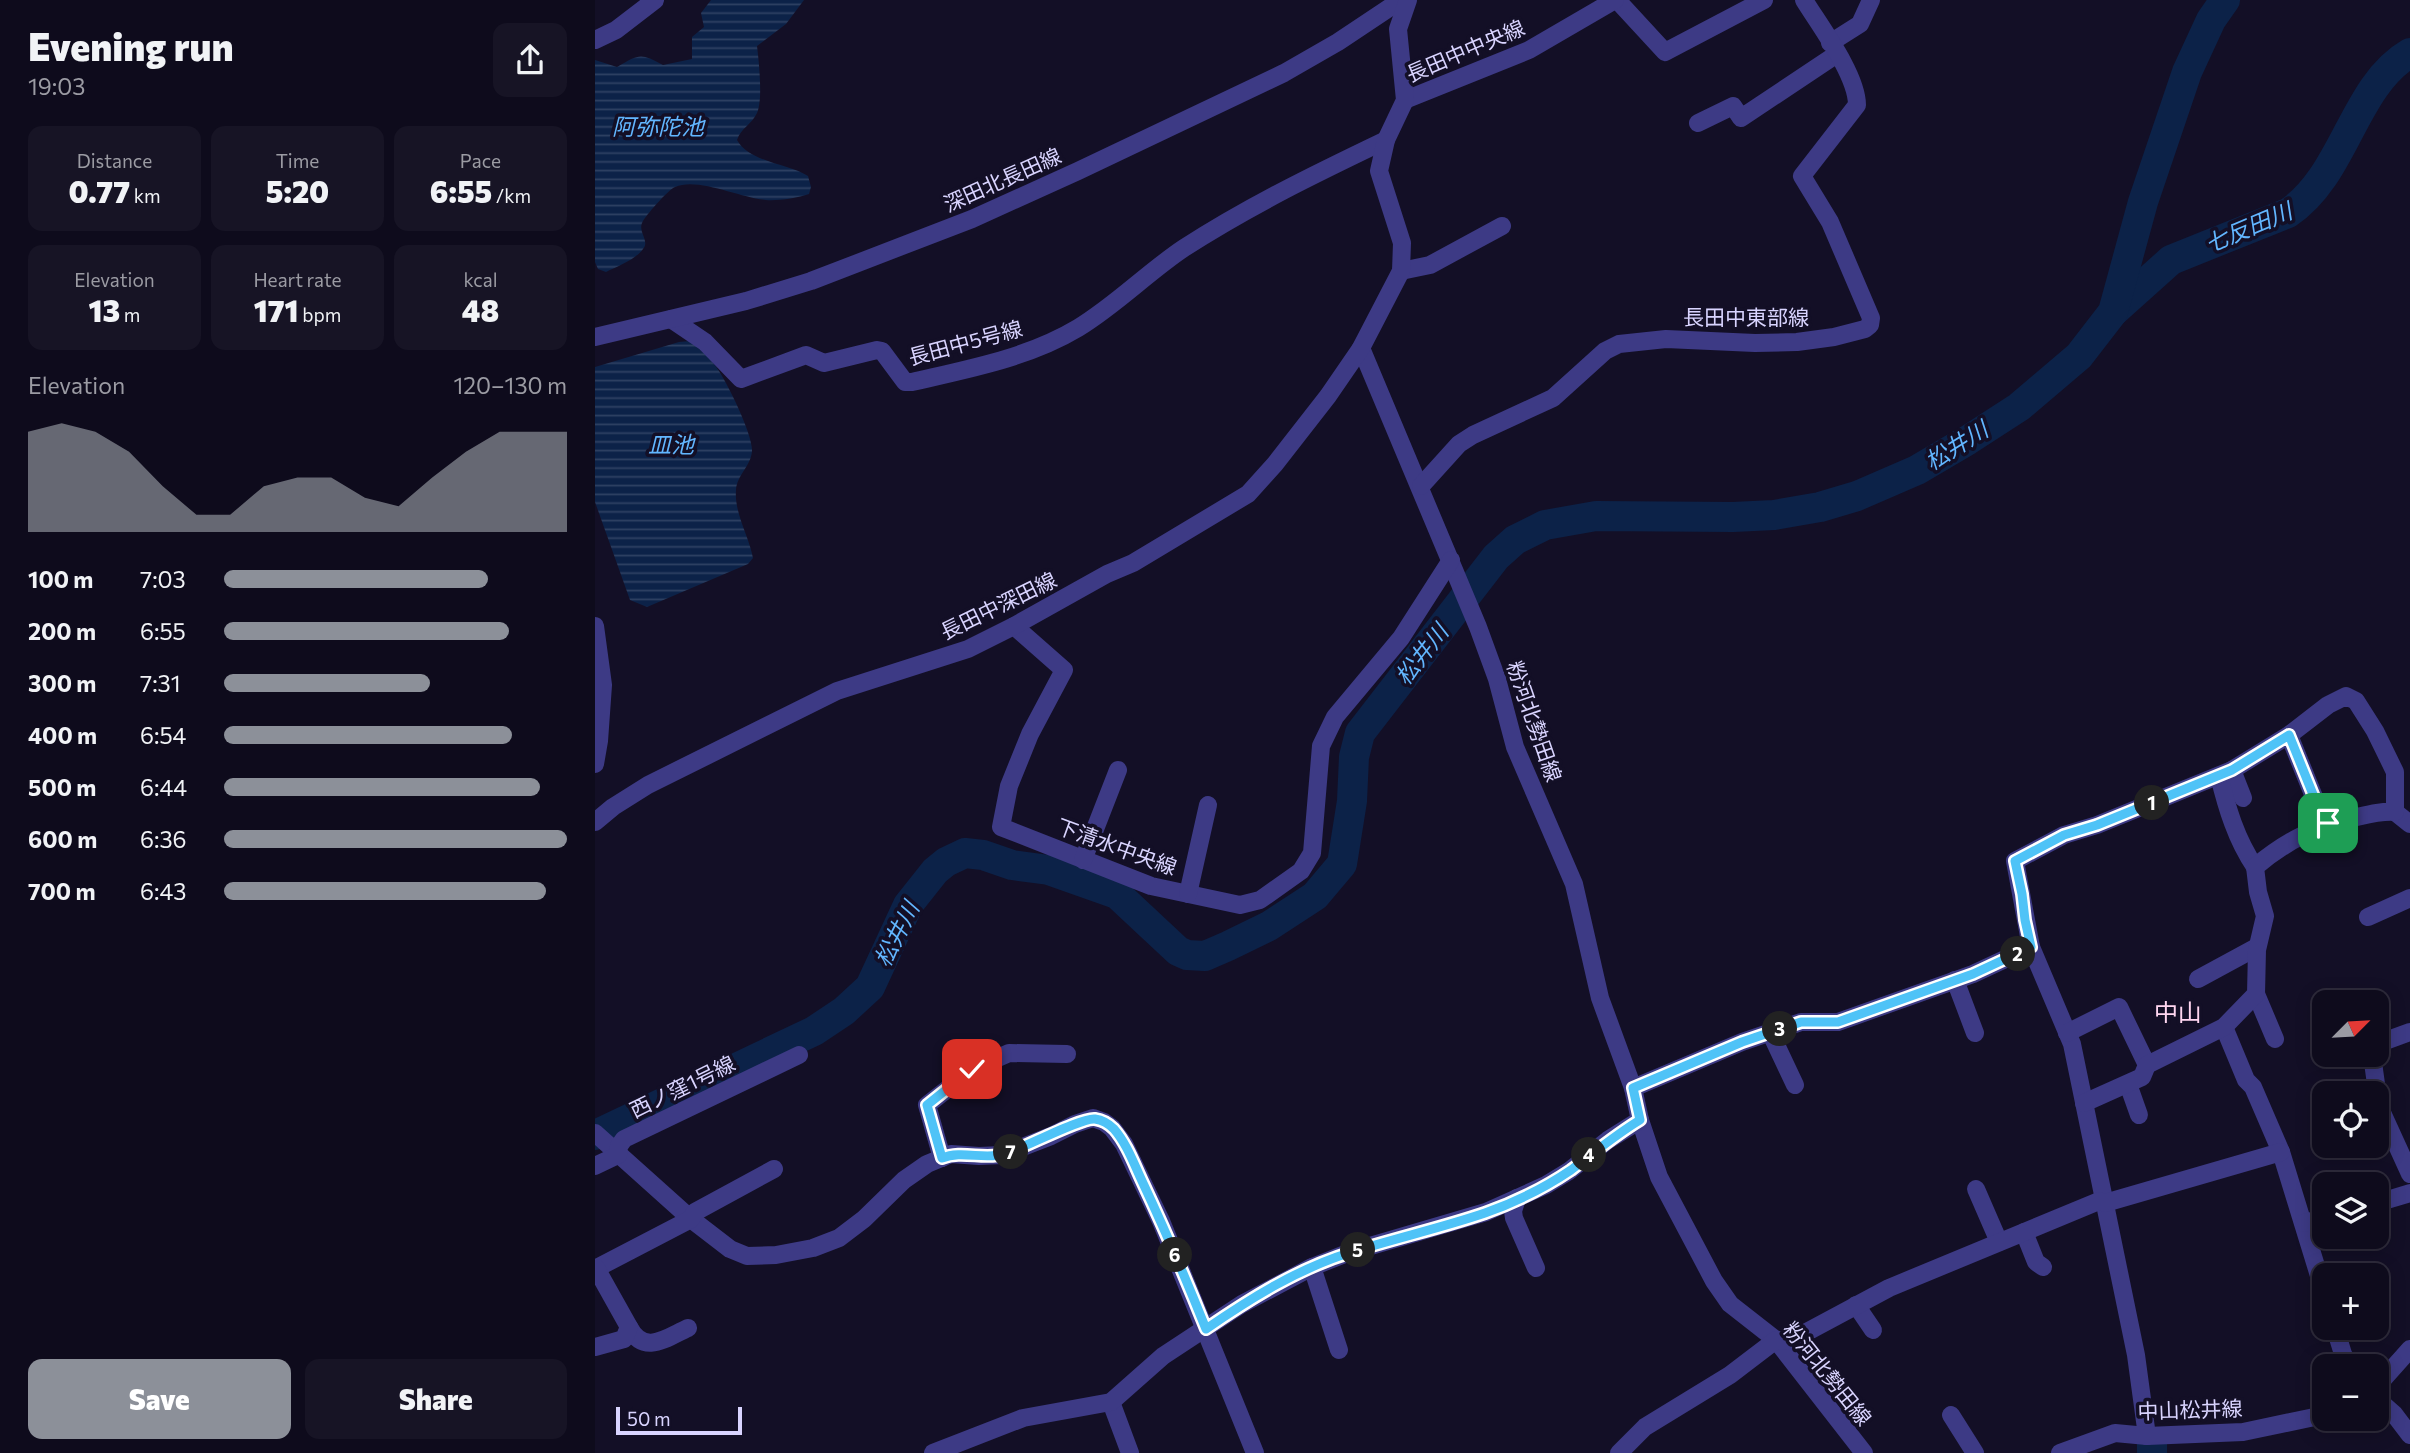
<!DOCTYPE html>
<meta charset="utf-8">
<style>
:root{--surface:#0e0b1c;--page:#171425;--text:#f1f3f6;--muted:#9b9ba3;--line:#2e2b3b;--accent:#8c9099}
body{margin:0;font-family:Commissioner,"Noto Sans JP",sans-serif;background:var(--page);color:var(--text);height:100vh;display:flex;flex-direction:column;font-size:26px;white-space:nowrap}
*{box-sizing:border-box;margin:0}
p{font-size:23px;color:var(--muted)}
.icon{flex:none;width:38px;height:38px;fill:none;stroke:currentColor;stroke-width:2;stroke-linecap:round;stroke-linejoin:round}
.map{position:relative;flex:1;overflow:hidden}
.side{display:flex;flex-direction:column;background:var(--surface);width:595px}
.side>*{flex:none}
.needle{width:46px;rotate:66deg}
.controls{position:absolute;left:1717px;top:990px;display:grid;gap:14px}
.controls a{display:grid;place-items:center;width:77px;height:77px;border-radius:14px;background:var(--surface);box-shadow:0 4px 18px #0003,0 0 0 2px var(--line);font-size:35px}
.scale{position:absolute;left:21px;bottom:18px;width:126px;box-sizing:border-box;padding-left:7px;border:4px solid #d9d4ff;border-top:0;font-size:19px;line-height:24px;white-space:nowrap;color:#d9d4ff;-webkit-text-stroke:5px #130f26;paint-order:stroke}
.pin{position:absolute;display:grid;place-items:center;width:60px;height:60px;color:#fff;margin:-30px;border-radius:14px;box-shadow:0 4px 10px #0006}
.km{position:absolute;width:35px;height:35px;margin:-18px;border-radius:50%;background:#222;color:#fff;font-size:19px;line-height:35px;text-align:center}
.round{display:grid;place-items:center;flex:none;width:74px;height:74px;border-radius:14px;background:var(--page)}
.summary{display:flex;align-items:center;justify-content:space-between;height:119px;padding:0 28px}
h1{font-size:38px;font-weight:800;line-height:52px}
.figures{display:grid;grid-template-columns:repeat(3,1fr);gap:10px;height:119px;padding:7px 28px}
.figures div{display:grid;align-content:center;border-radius:14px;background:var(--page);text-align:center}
.figures b{font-size:30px;font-weight:800}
.figures small{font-size:19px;font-weight:400}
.figures p{font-size:19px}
.chart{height:196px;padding:14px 28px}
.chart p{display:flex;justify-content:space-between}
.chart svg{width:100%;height:126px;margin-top:7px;fill:var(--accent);opacity:.7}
.primary-button{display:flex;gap:14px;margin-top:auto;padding:14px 28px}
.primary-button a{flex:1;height:80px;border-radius:14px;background:var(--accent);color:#fff;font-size:28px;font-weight:800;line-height:80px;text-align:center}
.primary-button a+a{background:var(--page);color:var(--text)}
ul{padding:0 28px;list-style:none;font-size:23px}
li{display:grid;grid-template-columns:112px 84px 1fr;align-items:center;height:52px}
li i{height:18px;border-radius:9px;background:var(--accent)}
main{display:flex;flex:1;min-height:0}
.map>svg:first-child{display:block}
.water{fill:url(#water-rules)}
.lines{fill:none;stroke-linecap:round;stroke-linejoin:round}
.river{stroke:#0c2248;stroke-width:30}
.minor{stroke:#3d3a85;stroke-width:18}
.route-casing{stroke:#fff;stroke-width:14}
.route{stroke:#4fc3f7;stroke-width:9}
.labels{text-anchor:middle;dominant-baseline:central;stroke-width:7;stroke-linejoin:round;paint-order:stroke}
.street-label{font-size:21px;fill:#d9d4ff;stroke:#130f26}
.water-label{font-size:23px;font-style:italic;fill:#62b6ff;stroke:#130f26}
.quarter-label{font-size:24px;fill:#ffd6f0;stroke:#130f26}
</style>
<main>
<section class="side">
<div class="summary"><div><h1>Evening run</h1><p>19:03</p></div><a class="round"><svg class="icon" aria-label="share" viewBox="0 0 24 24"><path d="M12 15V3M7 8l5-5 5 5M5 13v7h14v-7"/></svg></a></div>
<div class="figures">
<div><p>Distance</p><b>0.77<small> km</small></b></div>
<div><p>Time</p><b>5:20</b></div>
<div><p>Pace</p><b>6:55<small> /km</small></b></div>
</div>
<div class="figures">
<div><p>Elevation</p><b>13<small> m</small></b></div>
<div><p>Heart rate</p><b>171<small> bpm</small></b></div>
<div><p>kcal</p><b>48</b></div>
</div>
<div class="chart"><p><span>Elevation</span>120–130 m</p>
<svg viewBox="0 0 160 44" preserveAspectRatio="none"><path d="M0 44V9L10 6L20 9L30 16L40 28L50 38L60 38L70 28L80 25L90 25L100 32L110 35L120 25L130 16L140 9L150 9L160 9V44z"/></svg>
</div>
<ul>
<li><b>100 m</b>7:03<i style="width:77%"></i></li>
<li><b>200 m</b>6:55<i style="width:83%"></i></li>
<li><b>300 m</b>7:31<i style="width:60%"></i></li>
<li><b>400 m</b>6:54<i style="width:84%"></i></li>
<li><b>500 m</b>6:44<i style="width:92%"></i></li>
<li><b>600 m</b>6:36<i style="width:100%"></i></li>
<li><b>700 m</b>6:43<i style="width:94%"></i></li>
</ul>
<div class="primary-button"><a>Save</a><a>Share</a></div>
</section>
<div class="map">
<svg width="1815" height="1453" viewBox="0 0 1815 1453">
<defs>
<pattern id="water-rules" width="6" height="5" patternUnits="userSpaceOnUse" patternTransform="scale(1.75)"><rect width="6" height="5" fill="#0c2248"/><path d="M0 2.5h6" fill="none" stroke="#2f4163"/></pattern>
</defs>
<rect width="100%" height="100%" fill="#130f26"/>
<!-- water -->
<g class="water">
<path d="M 116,0 L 209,0 L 191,24 L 162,46 C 164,62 168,100 162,113 C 157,124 146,128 142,140 C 154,162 194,164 213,176 L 216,187 L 214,194 C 202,198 183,201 171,200 C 145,198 103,177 80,187 C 73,190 50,216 47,223 C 43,232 55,241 48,249 C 40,260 23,266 11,272 L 3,269 L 0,262 L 0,60 L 22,67 C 45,54 45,53 68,65 L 97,59 L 97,37 L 109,27 L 106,13 Z"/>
<path d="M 95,341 C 105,349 114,357 122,368 C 132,382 158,435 157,451 C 156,466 142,475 141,490 C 139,513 154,536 158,558 L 153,564 L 52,607 L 35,600 L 0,502 L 0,367 L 84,342 Z"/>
</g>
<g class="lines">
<!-- river -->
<g class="river">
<path d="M 1518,312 L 1576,260 L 1693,213 C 1750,175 1758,86 1815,53"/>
<path d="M 0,1135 L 219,1031 L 249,1011 L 275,987 L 313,905 L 340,871 L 351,862 L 370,853 L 388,855 L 417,865 L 454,870 L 522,894 L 583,951 L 592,955 L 610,956 L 633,946 L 674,926 L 720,896 L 747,864 L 757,801 L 759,757 L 765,733 L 901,557 L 920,540 L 950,525 L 1001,516 L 1138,517 L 1179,515 L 1225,507 L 1262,496 L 1322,470 L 1373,440 L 1424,407 L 1484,356 L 1518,312 L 1548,202 L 1592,72 L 1616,20 L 1630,0"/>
<path d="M 1557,1444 L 1557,1453"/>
</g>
<!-- minor -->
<g class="minor">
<path d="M 1022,0 L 1070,52 L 1169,0"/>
<path d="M 0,40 L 21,30 L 60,0"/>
<path d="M 1235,43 L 1265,24 L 1276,0"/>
<path d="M 810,100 L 934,50 L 1020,0"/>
<path d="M 1103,123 L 1138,106 L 1146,118 L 1242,54"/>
<path d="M 806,271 L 835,265 L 907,226"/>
<path d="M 76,319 L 110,342 L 146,379 L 211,355 L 229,363 L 282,350 L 287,351 L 310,382 L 317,382 C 373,369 433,358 483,328 C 521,305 553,272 589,248 C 654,206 722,173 791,140"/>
<path d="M 0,337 L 151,301 L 216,281 L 377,219 L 483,171 L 689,73 L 743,42 L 806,0"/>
<path d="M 766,348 L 883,627 L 902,679 L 920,747 L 979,884 L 1005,998 L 1038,1088 L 1045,1120 L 1064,1177 L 1119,1281 L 1135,1304 L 1181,1340 L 1269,1453"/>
<path d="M 826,486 L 864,444 L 878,435 L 958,398 L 1010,351 L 1024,344 L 1071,339 L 1160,343 L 1202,342 L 1239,337 L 1270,329 L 1275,325 L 1276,318 L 1235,222 L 1207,176 L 1262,105 C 1262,75 1225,26 1209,0"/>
<path d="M 0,626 L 8,685 L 4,741 L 0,764"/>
<path d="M 419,626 L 469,670 L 435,734 L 414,786 L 406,827 L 556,886 L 645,905 L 665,900 L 706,871 L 717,853 L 726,746 L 740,717 L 806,638 L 856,560"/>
<path d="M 1694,735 L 1730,824"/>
<path d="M 1637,770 L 1648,798"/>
<path d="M 1624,776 C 1632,808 1641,839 1660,867"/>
<path d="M 1800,812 L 1815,824"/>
<path d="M 0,822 L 18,807 L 53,785 L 242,691 L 373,649 L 419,626 L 512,574 L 538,563 L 653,494 L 680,464 L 733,396 L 766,348 L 806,271 L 807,243 L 784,171 L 791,140 L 810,100 L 803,29 L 813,0"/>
<path d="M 488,860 L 523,770"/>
<path d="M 593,894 L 613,805"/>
<path d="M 1773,917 L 1815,898"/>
<path d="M 1436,947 L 1477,1044 L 1541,1355 L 1552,1436"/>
<path d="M 1603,979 L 1662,947"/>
<path d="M 1360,980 L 1380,1033"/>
<path d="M 1661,994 L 1680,1039"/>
<path d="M 1629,1027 L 1651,1080 L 1658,1087 L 1686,1152 L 1729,1292"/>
<path d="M 1175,1032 L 1200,1085"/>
<path d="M 1472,1033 L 1524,1007 L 1552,1065"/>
<path d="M 1782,1044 L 1815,1032"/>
<path d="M 1777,1055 L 1784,1106 L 1815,1174"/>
<path d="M 1533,1084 L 1544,1115"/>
<path d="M 1038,1088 L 1147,1042 L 1206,1022 L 1243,1022 L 1378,974 L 1436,947 L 1420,861 L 1469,835 L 1502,825 L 1637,770 L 1694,735 L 1733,705 L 1751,696 L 1761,701 L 1780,731 L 1800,772 L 1800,812 C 1787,811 1775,814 1762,817 C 1722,825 1691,841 1660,867 L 1663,892 L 1670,916 L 1662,950 L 1661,994 L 1629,1027 L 1552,1065 L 1547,1077 L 1489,1103"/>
<path d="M 0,1133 L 96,1219 L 135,1249 L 152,1256 L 181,1255 L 218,1248 L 244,1238 L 269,1219 L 309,1180 L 332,1164 L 356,1154 L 384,1156 L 407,1155 L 456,1136 L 480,1124 L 498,1118 L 509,1122 L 517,1128 L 529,1144 L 566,1221 L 660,1453"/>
<path d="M 347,1158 L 332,1105 L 378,1069 L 414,1053 L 472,1054"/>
<path d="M 0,1166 L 23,1155 L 24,1146 L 29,1139 L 204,1055"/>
<path d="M 1381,1189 L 1404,1242"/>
<path d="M 922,1198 L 918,1211 L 919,1218 L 941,1268"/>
<path d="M 1782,1203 L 1815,1193"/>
<path d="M 1709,1223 L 1729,1218"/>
<path d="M 1429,1232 L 1441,1262 L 1448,1267"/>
<path d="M 717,1267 L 744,1350"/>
<path d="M 0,1269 L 96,1219 L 100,1212 L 179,1169"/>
<path d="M 1261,1305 L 1278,1330"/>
<path d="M 34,1327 C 49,1356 71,1338 93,1328"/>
<path d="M 1740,1328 L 1748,1354 L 1755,1367"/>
<path d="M 0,1347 L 29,1339 L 34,1327 L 1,1268"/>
<path d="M 1782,1386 L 1815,1349"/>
<path d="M 1782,1399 L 1799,1414 L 1815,1435"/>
<path d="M 516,1402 L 535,1453"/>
<path d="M 1356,1415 L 1380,1453"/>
<path d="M 338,1453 L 428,1418 L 516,1402 L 568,1356 L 647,1304 L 717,1267 L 755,1252 L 891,1212 L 951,1185 L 974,1171 L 1013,1140 L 1045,1120"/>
<path d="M 1024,1453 L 1050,1427 L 1135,1375 L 1181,1340 L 1195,1341 L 1294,1288 L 1504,1201 L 1510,1203 L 1686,1152"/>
<path d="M 1465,1453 L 1520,1433 L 1552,1436 L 1648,1432 L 1729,1415"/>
</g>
</g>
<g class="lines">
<!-- route casing -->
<g class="route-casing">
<path id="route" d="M 377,1069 L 332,1105 L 347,1158 C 367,1150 389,1160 410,1154 C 429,1148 487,1117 500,1119 C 507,1120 514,1124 519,1129 C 532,1144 539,1164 547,1181 C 570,1230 591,1279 611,1329 C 656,1298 704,1268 757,1252 C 801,1238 846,1228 890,1213 C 918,1203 951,1187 976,1170 C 999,1153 1020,1135 1045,1120 L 1038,1088 L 1147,1042 L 1206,1022 L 1243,1022 L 1378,974 L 1436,947 L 1430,920 L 1427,894 L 1420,861 L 1469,835 L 1502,825 L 1637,770 L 1694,735 L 1730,824 L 1733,823"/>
</g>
<!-- route -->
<use href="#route" class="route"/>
</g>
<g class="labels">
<!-- street labels -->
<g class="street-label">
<text transform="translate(870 50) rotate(-23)">長田中中央線</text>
<text transform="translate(407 179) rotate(-24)">深田北長田線</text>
<text x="1151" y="316">長田中東部線</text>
<text transform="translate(370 342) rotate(-15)">長田中5号線</text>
<text transform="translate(403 605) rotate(-26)">長田中深田線</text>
<text transform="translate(940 721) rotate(71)">粉河北勢田線</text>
<text transform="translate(522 846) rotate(20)">下清水中央線</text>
<text transform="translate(87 1086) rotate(-26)">西ノ窪1号線</text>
<text transform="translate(1233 1373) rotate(51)">粉河北勢田線</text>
<text transform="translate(1595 1409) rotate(-2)">中山松井線</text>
</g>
<!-- water labels -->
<g class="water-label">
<text x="63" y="126">阿弥陀池</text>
<text transform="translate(1653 227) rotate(-23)">七反田川</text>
<text x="76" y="444">皿池</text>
<text transform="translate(1361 445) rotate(-32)">松井川</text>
<text transform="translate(826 654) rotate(-52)">松井川</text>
<text transform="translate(301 934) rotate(-63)">松井川</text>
</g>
<!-- quarter labels -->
<g class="quarter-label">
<text x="1583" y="1011">中山</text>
</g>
</g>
</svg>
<div class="controls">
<a><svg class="needle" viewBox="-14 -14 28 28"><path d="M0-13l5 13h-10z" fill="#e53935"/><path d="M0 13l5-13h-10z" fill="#9b9ba3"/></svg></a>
<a><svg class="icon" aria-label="locate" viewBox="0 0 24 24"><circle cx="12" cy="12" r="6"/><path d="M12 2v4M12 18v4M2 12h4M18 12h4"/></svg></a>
<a><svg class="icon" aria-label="layers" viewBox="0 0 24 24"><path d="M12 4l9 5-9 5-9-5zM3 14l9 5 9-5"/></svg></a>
<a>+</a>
<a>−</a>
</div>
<div class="scale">50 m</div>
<div class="pin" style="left:1733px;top:823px;background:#1e9e55"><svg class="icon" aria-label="arrive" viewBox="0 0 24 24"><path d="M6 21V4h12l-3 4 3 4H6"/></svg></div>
<div class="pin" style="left:377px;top:1069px;background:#d93025"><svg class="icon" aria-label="check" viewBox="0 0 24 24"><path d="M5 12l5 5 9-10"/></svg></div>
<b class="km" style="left:1557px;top:803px">1</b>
<b class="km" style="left:1423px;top:954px">2</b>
<b class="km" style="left:1185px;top:1029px">3</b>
<b class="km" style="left:994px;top:1155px">4</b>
<b class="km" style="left:763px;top:1250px">5</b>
<b class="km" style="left:580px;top:1255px">6</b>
<b class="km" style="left:416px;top:1152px">7</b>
</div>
</main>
